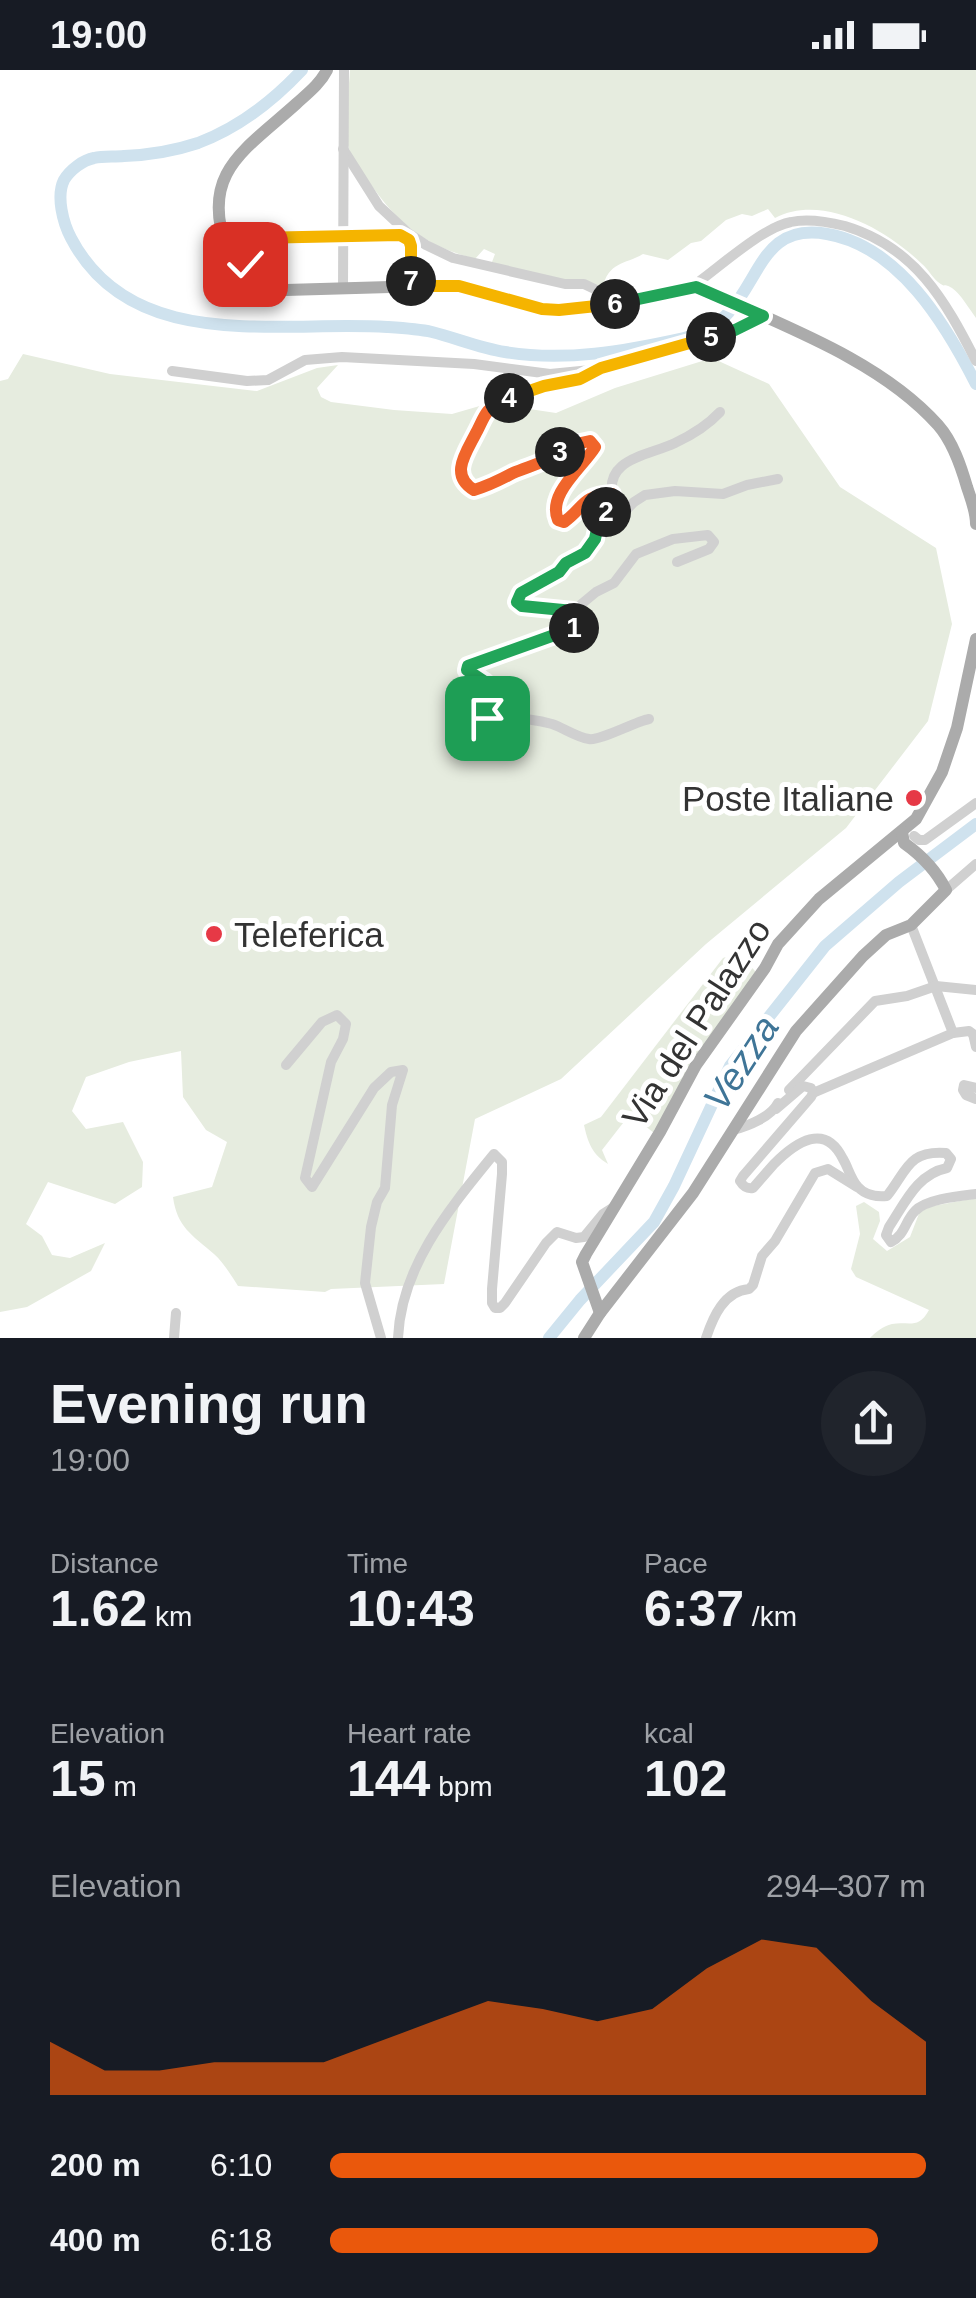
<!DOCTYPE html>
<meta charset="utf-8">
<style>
:root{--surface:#171b24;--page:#20242c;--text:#f1f3f6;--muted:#9ea1a6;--accent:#ea580c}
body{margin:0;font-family:Arial,sans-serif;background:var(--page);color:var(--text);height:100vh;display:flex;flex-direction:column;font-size:38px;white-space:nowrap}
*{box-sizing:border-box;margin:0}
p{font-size:32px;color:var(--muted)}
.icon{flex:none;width:55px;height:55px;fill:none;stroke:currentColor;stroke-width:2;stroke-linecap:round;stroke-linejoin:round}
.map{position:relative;height:1268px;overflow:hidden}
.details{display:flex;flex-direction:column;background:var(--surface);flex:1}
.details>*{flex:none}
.pin{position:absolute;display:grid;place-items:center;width:85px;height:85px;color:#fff;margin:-42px;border-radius:20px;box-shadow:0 5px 15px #0006}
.km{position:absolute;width:50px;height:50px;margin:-25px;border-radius:50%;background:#222;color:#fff;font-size:28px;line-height:50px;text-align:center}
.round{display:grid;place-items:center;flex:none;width:105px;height:105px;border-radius:52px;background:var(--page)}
.headline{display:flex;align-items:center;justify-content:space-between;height:170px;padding:0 50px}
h1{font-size:55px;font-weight:800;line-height:75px}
.figures{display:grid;grid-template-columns:repeat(3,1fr);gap:15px;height:170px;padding:10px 50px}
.figures div{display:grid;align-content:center}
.figures b{font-size:50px;font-weight:800}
.figures small{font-size:28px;font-weight:400}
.figures p{font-size:28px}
.chart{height:280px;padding:20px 50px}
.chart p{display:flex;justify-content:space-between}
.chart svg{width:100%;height:180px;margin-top:10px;fill:var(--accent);opacity:.7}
ul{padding:0 50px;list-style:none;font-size:32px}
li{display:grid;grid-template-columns:160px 120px 1fr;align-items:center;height:75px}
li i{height:25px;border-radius:12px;background:var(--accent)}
.status{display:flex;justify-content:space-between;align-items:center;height:70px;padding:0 50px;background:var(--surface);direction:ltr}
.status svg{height:28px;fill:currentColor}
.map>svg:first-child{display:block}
.green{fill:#e6ecdf}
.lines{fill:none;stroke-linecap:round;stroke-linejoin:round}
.river{stroke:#cfe2ee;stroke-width:12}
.minor{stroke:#d0d0d0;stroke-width:10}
.major{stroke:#ababab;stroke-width:12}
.split-1-casing{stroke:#fff;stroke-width:20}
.split-2-casing{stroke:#fff;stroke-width:20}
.split-3-casing{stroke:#fff;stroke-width:20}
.split-4-casing{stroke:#fff;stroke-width:20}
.split-5-casing{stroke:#fff;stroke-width:20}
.split-6-casing{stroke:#fff;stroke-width:20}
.split-7-casing{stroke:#fff;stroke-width:20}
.split-8-casing{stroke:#fff;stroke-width:20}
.split-1{stroke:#22a559;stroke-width:12}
.split-2{stroke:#22a559;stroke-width:12}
.split-3{stroke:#f0652b;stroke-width:12}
.split-4{stroke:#f0652b;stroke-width:12}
.split-5{stroke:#f5b400;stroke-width:12}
.split-6{stroke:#22a559;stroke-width:12}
.split-7{stroke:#f5b400;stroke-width:12}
.split-8{stroke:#f5b400;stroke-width:12}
.poi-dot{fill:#e63946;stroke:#fff;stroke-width:4}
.labels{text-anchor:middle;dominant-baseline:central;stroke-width:10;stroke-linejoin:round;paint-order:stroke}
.poi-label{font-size:35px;fill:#333;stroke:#fff;text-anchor:end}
.street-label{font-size:35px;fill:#333;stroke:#fff}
.water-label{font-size:38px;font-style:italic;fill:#3f7597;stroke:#fff}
</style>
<div class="status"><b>19:00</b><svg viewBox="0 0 49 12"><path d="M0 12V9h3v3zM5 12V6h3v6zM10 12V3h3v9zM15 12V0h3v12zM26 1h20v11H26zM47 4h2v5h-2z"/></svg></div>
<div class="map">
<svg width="976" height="1268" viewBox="0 0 976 1268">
<rect width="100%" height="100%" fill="#fff"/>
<!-- green -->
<g class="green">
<path d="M 350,0 L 976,0 L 976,248 C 969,239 961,224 952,218 C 941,212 947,219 938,212 C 932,207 928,199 922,194 C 887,160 823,123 775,148 L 768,139 L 752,146 L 742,144 L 726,150 L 701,171 L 691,173 L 668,190 L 643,184 C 624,195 609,191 602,219 L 540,207 L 492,192 L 495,184 L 484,179 L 475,189 C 424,175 399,155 369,112 C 362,102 353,91 349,79 C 342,56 349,24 350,0 Z"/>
<path d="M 23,284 L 110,304 L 257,321 L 317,298 L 338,295 L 317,318 L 321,327 L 331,332 L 394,340 L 452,344 L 490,333 L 556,343 L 615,318 L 712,288 L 769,314 L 840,417 L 936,478 L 952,554 L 928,651 L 846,758 L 706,874 L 561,1009 L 475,1049 L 444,1214 L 331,1219 L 325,1222 L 238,1216 C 231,1205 223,1192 214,1184 C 192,1165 177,1157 173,1127 L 212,1117 L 227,1072 L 206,1060 L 183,1027 L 181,981 L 129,992 L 86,1007 L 72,1041 L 86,1059 L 123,1052 L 143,1092 L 142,1117 L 115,1134 L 48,1112 L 26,1154 L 42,1166 L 52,1185 L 70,1188 L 105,1173 L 91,1201 L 27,1237 L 0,1242 L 0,311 L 8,309 Z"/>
<path d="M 731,885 L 741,886 L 755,901 L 755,905 L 654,1063 L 630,1044 L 602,1080 L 608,1094 C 592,1084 588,1073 584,1055 L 601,1047 L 723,888 Z"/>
<path d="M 976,1128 L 976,1268 L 870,1268 C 876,1262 883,1256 892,1254 C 909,1251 918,1260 929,1240 L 856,1207 L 851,1199 L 860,1164 L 856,1136 L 864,1132 L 879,1142 L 880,1151 L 873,1169 L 887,1181 L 910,1167 L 920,1141 L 933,1136 Z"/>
</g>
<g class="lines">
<!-- river -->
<g class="river">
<path d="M 302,0 C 273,31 238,58 198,73 C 174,81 149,85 124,86 C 114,87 103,86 94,88 C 83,90 70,100 64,110 C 56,126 63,153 71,168 C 132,285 280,250 387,257 C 402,258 418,259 432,262 C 456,268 480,278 505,282 C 565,292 625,281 684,268 C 701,264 718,255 729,242 C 761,207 764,153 827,164 C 899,176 946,255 976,314"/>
<path d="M 549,1268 L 580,1230 L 654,1152 L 674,1116 L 730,996 L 825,876 L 899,812 L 976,754"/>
</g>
<!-- minor -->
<g class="minor">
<path d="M 343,79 L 379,136 L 408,163 L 426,175 L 453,188 L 565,214 L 584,214 L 609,226 L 614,234"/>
<path d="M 245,195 L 244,171 L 251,168 L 400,165 C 419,175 408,198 412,216"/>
<path d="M 695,217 L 701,210 C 724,193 764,157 791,152 C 808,148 829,152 845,156 C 915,177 945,230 976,291"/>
<path d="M 343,219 L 344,0"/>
<path d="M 172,301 L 247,311 L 268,310 L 305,290 L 342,287 L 474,294 L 550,304 L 601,299 L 735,260 L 763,246"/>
<path d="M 596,301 L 580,309 L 544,315 L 517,324 L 496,333 L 485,344 L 462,388 L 460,405 L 464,415 L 474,420 L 499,412 L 516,402 L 537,395 L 567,376 L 590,371 L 595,377 C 581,400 562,414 554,441 L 558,450 L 565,452 C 585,437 581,426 611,424"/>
<path d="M 595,469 L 603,464 L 634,432 L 645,425 L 675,421 L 723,424 L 747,415 L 778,409"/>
<path d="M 573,541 L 576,558 L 468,596 L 469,604 L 485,612 C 485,629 473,635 461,646 L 466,652 C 495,647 523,646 552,654 C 564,658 576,667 589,669 C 600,671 634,652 649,649"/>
<path d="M 573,541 C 556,537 531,541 517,532 L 518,527 L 544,508 L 559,501 L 565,493 L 585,483 L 595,469 L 598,455 L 613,429 C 603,388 648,386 675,373 C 692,365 707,356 720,342"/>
<path d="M 573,541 L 596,522 L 614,513 L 636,484 L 673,469 L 708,465 L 714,472 L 709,479 L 677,492"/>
<path d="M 914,766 L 919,770 L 925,770 L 976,733"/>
<path d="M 946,820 L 976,794"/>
<path d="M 911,855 L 953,963"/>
<path d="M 286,995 L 322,952 L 337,945 L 346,954 L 343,969 L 331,992 L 305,1108 L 312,1117 L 374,1018 L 391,1002 L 403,1000 L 392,1035 L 385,1118 L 377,1132 L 371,1157 L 365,1213 L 381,1268"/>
<path d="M 976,1018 L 964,1015 L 963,1020 L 966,1025 L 976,1029"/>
<path d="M 789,1020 L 875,931 L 907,926 L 936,916 L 976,920"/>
<path d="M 813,1023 L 953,963 L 969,961 L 973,964 L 976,977"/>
<path d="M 776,1039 L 803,1016 L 811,1018 L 813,1023 L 811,1027 L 743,1106 L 740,1111 C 743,1116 746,1119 753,1118 C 760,1110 767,1102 774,1094 C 796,1072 825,1052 843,1089 C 848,1097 851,1110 858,1117 C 865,1125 877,1127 887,1126 C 907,1101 908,1080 946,1083 L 951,1089 L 947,1098 C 917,1104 905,1133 889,1157 L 886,1165 L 891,1172 C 905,1165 905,1151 915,1141 C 926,1129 960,1126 976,1124"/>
<path d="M 733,1060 C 748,1056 771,1047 778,1033"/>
<path d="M 174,1268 L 176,1243"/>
<path d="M 398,1268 C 401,1196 450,1138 494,1084 L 502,1092 L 502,1104 L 492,1219 L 492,1233 L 495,1238 L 500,1238 L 505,1233 L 546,1173 L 557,1162 L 576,1168 L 584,1167 L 603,1144 L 614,1137"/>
<path d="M 706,1268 C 713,1247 724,1221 749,1219 L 753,1215 L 762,1186 L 775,1171 L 815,1103 L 828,1099 L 857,1117"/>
</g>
<!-- major -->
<g class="major">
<path d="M 327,0 C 320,14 308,23 296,34 C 245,80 199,103 227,179 C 238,207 257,218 286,220 L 459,215 L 542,239 L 559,240 L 614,234 L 695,217 L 707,221 C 784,256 881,291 938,355 C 953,372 961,396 967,417 C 971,429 976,441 976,454"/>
<path d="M 600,1243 L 582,1192 L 586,1184 L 660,1062 L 696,995 L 765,898 L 778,874 L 819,829 L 916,749 L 942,702 L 957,658 L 976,569"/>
<path d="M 584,1268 L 600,1243 L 693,1123 L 796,961 L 863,886 L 886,865 L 911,855 L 946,820 C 937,802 921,785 904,773 L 902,762"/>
</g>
</g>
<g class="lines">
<!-- split-1 casing -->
<g class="split-1-casing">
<path id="split-1" d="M 487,648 L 466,652 L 462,646 C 473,635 485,629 485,612 L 467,600 L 468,596 L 574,558"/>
</g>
<!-- split-2 casing -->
<g class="split-2-casing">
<path id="split-2" d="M 574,558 L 576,558 L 573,541 L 522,536 L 517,532 L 521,523 L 559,502 L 566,493 L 585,483 L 595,469 L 598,454 L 606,442"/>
</g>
<!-- split-3 casing -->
<g class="split-3-casing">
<path id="split-3" d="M 560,382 L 567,376 L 590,371 L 595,377 C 582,398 547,424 558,450 L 564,452 C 585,437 581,426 612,424 L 613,430 L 606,442"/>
</g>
<!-- split-4 casing -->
<g class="split-4-casing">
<path id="split-4" d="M 509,328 C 501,331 494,334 488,341 C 483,347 480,356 476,363 C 466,383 449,405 474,420 C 488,416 500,410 513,403 C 529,396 545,393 560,382"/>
</g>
<!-- split-5 casing -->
<g class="split-5-casing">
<path id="split-5" d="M 509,328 L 544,316 L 580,309 L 601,298 L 711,267"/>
</g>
<!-- split-6 casing -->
<g class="split-6-casing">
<path id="split-6" d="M 615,234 L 696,217 L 763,246 L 735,260 L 711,267"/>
</g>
<!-- split-7 casing -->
<g class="split-7-casing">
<path id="split-7" d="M 411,211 L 412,216 L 459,216 L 542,239 L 559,240 L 615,234"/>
</g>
<!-- split-8 casing -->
<g class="split-8-casing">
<path id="split-8" d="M 245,194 L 244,170 L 251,168 L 400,165 L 409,170 L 411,176 L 411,211"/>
</g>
<!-- split-1 -->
<use href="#split-1" class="split-1"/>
<!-- split-2 -->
<use href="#split-2" class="split-2"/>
<!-- split-3 -->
<use href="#split-3" class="split-3"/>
<!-- split-4 -->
<use href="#split-4" class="split-4"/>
<!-- split-5 -->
<use href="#split-5" class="split-5"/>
<!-- split-6 -->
<use href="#split-6" class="split-6"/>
<!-- split-7 -->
<use href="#split-7" class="split-7"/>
<!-- split-8 -->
<use href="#split-8" class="split-8"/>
</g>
<!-- markers -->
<g class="poi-dot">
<circle cx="914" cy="728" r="10"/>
<circle cx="214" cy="864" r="10"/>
</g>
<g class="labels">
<!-- poi labels -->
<g class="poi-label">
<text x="894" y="728">Poste Italiane</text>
<text x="234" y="864" text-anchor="start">Teleferica</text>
</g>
<!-- street labels -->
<g class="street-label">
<text transform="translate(696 953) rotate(-57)">Via del Palazzo</text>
</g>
<!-- water labels -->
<g class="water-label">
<text transform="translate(741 993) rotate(-57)">Vezza</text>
</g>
</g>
</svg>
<div class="pin" style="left:487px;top:648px;background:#1e9e55"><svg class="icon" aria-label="arrive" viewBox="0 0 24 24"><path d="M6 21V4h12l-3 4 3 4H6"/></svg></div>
<div class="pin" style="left:245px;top:194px;background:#d93025"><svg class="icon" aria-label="check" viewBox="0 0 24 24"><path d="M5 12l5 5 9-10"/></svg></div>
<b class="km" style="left:574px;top:558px">1</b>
<b class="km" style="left:606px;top:442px">2</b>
<b class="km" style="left:560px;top:382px">3</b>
<b class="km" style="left:509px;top:328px">4</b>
<b class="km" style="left:711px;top:267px">5</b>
<b class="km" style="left:615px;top:234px">6</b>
<b class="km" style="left:411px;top:211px">7</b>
</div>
<section class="details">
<div class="headline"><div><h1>Evening run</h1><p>19:00</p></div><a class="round"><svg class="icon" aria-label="share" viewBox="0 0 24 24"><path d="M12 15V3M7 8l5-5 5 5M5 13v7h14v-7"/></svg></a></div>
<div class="figures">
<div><p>Distance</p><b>1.62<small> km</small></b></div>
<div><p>Time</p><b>10:43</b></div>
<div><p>Pace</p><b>6:37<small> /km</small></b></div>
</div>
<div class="figures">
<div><p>Elevation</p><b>15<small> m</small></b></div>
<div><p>Heart rate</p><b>144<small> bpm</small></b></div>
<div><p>kcal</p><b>102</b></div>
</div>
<div class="chart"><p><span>Elevation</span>294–307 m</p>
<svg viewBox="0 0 160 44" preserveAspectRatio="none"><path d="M0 44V31L10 38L20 38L30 36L40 36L50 36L60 31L70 26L80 21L90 23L100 26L110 23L120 13L130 6L140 8L150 21L160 31V44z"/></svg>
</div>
<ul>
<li><b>200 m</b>6:10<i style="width:100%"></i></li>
<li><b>400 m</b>6:18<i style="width:92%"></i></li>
</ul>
</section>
